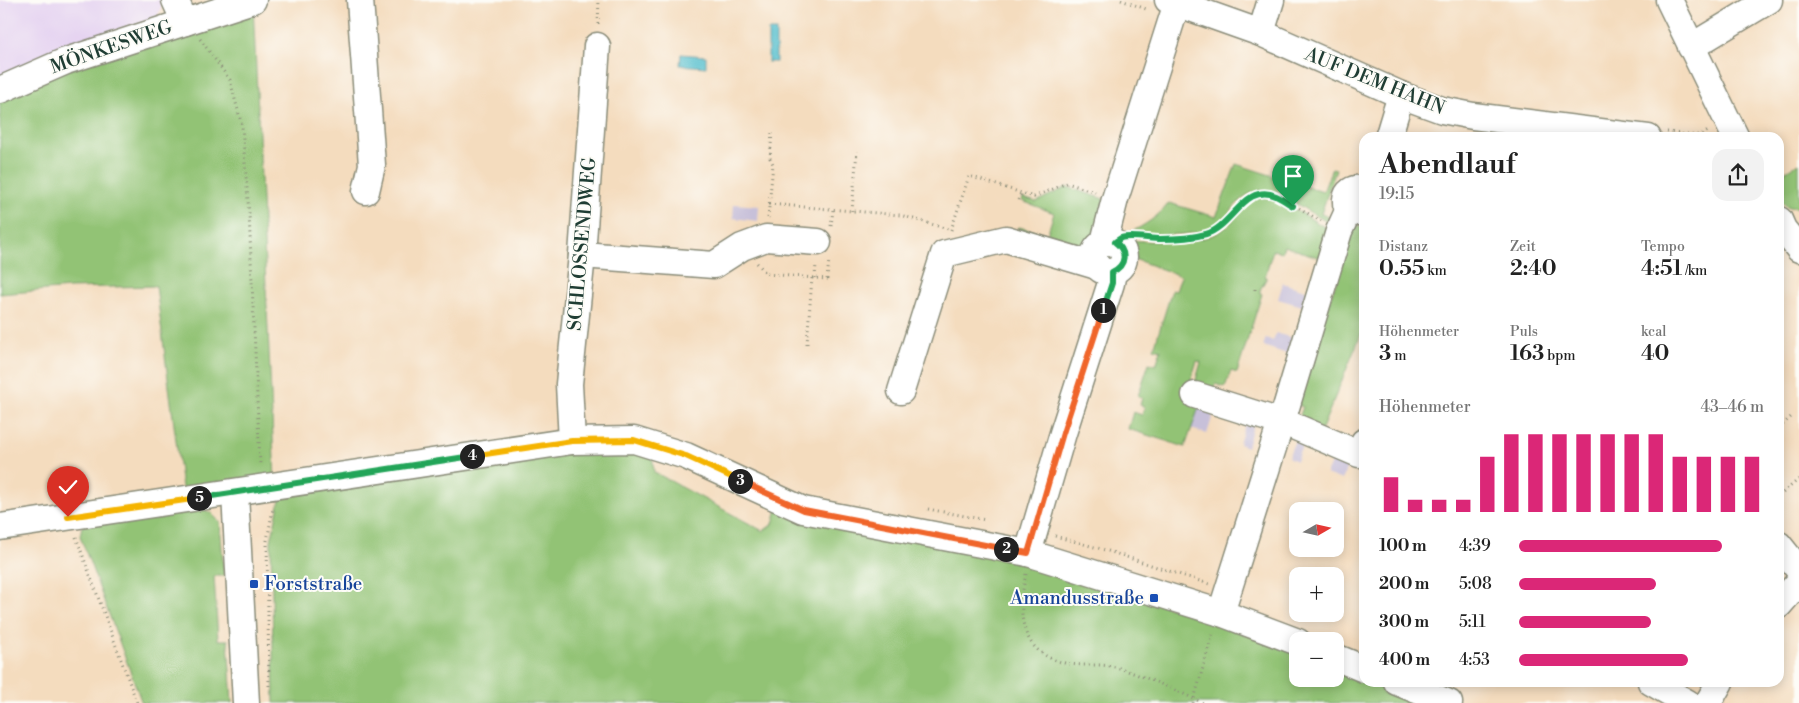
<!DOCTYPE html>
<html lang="de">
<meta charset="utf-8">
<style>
:root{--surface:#fff;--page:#f2f2f2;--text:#222;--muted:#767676;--accent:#db2777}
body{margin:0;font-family:"Libre Bodoni",serif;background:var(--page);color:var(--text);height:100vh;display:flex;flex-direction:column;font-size:19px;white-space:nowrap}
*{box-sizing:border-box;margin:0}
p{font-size:16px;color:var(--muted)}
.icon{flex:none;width:28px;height:28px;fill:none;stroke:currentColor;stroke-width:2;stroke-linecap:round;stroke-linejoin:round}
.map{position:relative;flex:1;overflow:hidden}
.sheet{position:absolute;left:1359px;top:132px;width:425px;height:555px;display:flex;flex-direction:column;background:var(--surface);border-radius:15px;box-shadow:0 2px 12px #0003}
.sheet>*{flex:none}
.needle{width:32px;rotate:81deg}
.fabs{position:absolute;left:1289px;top:502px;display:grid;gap:10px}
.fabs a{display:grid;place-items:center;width:55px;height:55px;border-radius:10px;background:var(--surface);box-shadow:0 2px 12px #0003;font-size:25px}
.pin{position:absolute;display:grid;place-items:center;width:42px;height:42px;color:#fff;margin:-51px -21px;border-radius:50% 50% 50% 0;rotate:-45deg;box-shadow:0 0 5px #0007}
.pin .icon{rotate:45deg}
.km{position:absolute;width:25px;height:25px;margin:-12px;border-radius:50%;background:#222;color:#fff;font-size:14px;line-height:25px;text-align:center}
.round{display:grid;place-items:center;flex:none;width:52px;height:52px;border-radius:15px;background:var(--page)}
.headline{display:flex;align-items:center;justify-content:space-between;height:85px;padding:0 20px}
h1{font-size:28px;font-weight:600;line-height:38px}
.metrics{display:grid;grid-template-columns:repeat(3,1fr);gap:8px;height:85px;padding:5px 20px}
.metrics div{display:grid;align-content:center}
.metrics b{font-size:21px;font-weight:600}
.metrics small{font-size:14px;font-weight:400}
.metrics p{font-size:14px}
.chart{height:140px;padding:10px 20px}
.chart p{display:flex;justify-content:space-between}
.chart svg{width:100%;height:90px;margin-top:5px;stroke:var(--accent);stroke-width:6}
ul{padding:0 20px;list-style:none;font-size:16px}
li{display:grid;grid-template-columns:80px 60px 1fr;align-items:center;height:38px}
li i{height:12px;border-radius:6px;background:var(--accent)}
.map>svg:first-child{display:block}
.built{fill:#e5d3f1}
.industrial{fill:#c7c0d9}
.green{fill:#92c374;stroke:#588054}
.water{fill:#51bdcc;stroke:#387d80}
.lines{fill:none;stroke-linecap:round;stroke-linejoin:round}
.minor-casing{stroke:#8a8c79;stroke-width:29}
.path{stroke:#8a8c79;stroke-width:3;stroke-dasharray:1 4;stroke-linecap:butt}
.minor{stroke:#fff;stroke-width:26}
.split-1-casing{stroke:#fff;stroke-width:10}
.split-2-casing{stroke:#fff;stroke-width:10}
.split-3-casing{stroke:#fff;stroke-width:10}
.split-4-casing{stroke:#fff;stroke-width:10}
.split-5-casing{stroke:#fff;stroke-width:10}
.split-6-casing{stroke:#fff;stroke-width:10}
.split-1{stroke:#22a559;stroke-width:6}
.split-2{stroke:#f0652b;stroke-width:6}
.split-3{stroke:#f0652b;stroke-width:6}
.split-4{stroke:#f5b400;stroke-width:6}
.split-5{stroke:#22a559;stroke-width:6}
.split-6{stroke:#f5b400;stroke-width:6}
.transit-dot{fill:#1a4fb4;stroke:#fdfcf7;stroke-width:2}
.labels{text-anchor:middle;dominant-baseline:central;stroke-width:4;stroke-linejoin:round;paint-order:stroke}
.street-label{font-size:19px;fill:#1f3d34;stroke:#fdfcf7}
.transit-label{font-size:19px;fill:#164399;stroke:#fdfcf7;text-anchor:start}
</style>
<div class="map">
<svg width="1799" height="703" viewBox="0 0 1799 703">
<rect width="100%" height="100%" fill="#fdfcf7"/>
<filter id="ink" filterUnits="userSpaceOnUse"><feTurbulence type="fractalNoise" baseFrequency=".02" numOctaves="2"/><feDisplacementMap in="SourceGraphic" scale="10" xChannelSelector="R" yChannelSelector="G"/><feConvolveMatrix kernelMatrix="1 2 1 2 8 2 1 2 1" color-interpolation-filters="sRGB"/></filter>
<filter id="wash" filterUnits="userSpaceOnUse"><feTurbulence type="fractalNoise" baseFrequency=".0096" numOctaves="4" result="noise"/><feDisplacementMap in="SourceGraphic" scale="20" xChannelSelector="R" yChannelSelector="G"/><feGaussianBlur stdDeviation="1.12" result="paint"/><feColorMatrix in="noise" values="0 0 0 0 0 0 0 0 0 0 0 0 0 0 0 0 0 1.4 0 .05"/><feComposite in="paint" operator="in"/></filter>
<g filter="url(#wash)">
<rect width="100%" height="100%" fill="#f4dcbe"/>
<!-- built -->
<path class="built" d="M 0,0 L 164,0 L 156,20 L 124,28 L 28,65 L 0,79 Z"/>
<!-- industrial -->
<g class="industrial">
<path d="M 734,204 L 759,206 L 758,221 L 733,218 Z"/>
<path d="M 1283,283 L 1314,293 L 1309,308 L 1278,299 Z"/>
<path d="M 1276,333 L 1298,340 L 1293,356 L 1263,346 L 1266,338 L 1273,341 Z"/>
<path d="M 1199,407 L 1214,412 L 1207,434 L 1191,429 Z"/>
<path d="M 1246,422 L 1253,425 L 1247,447 L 1239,444 Z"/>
<path d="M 1297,436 L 1305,439 L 1296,461 L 1288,457 Z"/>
<path d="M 1336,452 L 1351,458 L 1342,480 L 1326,474 Z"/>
</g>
<!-- green -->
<g class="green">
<path d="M 253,4 L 275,481 L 183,495 L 156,286 L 70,288 L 0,294 L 0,94 Z"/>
<path d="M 1799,163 L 1799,207 C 1777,211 1779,190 1779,175 Z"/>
<path d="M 1236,164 L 1323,192 L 1332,168 L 1336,169 L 1321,214 L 1336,219 L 1333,225 C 1322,219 1311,213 1300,206 C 1281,195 1262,182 1242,199 C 1231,208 1225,223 1212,228 C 1187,238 1155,234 1129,233 C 1145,225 1158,217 1169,203 L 1216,217 Z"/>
<path d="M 1067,187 L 1104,199 L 1087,255 L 1016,235 L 1019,227 L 1047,235 L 1054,213 L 1022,201 L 1023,198 L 1036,202 Z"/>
<path d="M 1258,197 C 1279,196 1314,221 1332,232 L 1324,259 L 1284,246 L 1282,253 L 1273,250 L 1265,276 L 1267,277 L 1260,290 L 1260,293 L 1262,294 L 1237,373 L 1231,371 L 1225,387 L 1215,384 L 1212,393 L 1194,387 L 1201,362 L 1197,361 L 1187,393 L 1199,407 L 1185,447 L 1128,429 L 1133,412 L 1142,415 L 1145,407 L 1140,405 L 1142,398 L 1138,396 L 1149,363 L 1156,365 L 1161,350 L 1154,348 L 1172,290 L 1176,291 L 1181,276 L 1134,259 L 1123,240 C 1148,241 1198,245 1219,232 C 1235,223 1240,206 1258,197 Z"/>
<path d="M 1355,225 L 1364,228 L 1364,292 L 1360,303 L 1364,305 L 1364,327 L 1321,431 L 1300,415 L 1303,407 L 1295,404 Z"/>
<path d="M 596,447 L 652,453 L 654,472 L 763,531 L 773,524 L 777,509 L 1081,576 L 1297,653 L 1298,679 L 1335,679 L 1335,668 L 1364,680 L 1364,682 L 1369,683 L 1420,703 L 274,703 L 271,541 L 281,495 Z"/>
<path d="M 199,507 L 211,513 L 220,522 L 224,576 L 214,576 L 218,640 L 228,640 L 232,703 L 142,703 L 80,536 L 82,526 Z"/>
</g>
<!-- water -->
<g class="water">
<rect x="768" y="31" width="8" height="31"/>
<path d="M 681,54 L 706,56 L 706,67 L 680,65 Z"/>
</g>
</g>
<g filter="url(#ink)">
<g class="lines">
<!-- minor casing -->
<g class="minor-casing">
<g id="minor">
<path d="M 175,0 L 185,22"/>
<path d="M 360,0 L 372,165 L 366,191"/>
<path d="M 1168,0 L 1261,33 L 1401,95 L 1442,110 L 1473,116 L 1648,138"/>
<path d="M 1669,0 L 1736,138"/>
<path d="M 1261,33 L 1271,0"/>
<path d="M 1691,47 L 1769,0"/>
<path d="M 0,90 L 66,61 L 253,0"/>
<path d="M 1388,138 L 1401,95"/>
<path d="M 1363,211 C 1339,218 1341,182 1364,190"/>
<path d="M 1779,220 L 1783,229 L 1799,249"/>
<circle cx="1109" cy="257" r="15"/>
<path d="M 1104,242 L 1115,199 L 1177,3"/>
<path d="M 582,255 L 714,265 L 742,247 L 766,238 L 818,242"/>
<path d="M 901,391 L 944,254 L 1006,239 L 1097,266"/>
<path d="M 1195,395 L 1271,419"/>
<path d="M 1285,411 L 1339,231 L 1349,209"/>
<path d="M 1291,425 L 1359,454 L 1364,442"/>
<path d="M 572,441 L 569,384 L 582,255 L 597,46"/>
<path d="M 235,493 L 246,703"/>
<path d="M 0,527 L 572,441 L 634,440 L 686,456 L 803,510 L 1028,553 L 1221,613 L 1298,642"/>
<path d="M 1779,545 L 1799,570"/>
<path d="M 1028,553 L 1063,433 L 1111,283 L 1113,272"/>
<path d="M 1779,605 L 1799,582"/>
<path d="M 1221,613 L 1278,432"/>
<path d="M 1335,657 L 1364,669"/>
<path d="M 1397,682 L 1449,703"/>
<path d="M 1651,682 L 1688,703"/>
<path d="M 1708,703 L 1720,682"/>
</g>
</g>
<!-- path -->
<g class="path">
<path d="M 1121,0 L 1149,10"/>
<path d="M 598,24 L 599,0"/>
<path d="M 200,39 L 230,80 L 242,126 L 249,213 L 260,466"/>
<path d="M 1667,132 C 1680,133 1698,140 1709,130"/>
<path d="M 1018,200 L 1021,193"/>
<path d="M 769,204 L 900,215 L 948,229"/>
<path d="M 852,211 L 857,151"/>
<path d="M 768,218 L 773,164 L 770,158 L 772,133"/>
<path d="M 831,226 L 833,210"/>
<path d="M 951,230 L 969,176 L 1034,197 L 1067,183 L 1095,192"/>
<path d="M 1127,237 C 1149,238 1196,242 1215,231 C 1228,223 1234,209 1245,201 C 1268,182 1300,210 1321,221"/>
<path d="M 757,263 L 767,274 L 827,279 L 829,260"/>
<path d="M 815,278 L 816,264"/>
<path d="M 1255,290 L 1255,289"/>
<path d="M 807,344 L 812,278"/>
<path d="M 1779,428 L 1792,416"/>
<path d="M 1779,496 L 1799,479"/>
<path d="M 928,509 L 986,520"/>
<path d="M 1055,536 L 1105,550 L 1209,584"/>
<path d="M 76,537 L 137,703"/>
<path d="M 1026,574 C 1017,613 1019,653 1065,663 C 1082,667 1099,663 1115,667 C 1121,668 1127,671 1133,673 C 1157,682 1180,692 1203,703"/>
<path d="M 269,686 L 267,541 L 273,508"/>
<path d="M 1193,703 L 1213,632"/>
</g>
<!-- minor -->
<use href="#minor" class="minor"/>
</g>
</g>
<g class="lines" filter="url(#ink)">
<!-- split-1 casing -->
<g class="split-1-casing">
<path id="split-1" d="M 1103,310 L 1112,283 L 1112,272 C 1127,265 1127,251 1115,242 C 1117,241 1119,239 1121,238 C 1129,235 1150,239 1160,239 C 1175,239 1192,238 1206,234 C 1232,227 1245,182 1276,196 C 1282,199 1288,203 1293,206"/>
</g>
<!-- split-2 casing -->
<g class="split-2-casing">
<path id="split-2" d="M 1006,549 L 1028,553 L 1063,433 L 1103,310"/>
</g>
<!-- split-3 casing -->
<g class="split-3-casing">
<path id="split-3" d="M 740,481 L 804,510 L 1006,549"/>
</g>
<!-- split-4 casing -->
<g class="split-4-casing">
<path id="split-4" d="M 472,456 L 572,441 L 634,440 L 686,456 L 740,481"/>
</g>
<!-- split-5 casing -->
<g class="split-5-casing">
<path id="split-5" d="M 199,498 L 472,456"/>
</g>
<!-- split-6 casing -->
<g class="split-6-casing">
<path id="split-6" d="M 68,517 L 199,498"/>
</g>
<!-- split-1 -->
<use href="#split-1" class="split-1"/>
<!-- split-2 -->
<use href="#split-2" class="split-2"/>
<!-- split-3 -->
<use href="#split-3" class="split-3"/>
<!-- split-4 -->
<use href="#split-4" class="split-4"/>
<!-- split-5 -->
<use href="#split-5" class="split-5"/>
<!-- split-6 -->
<use href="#split-6" class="split-6"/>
</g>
<!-- markers -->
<g class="transit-dot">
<rect x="249" y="579" width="10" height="10" rx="2.5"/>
<rect x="1149" y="593" width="10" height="10" rx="2.5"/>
</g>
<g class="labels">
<!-- street labels -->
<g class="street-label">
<text transform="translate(111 47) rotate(-19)">MÖNKESWEG</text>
<text transform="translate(1375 81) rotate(22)">AUF DEM HAHN</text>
<text transform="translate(582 244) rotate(-85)">SCHLOSSENDWEG</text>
</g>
<!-- transit labels -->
<g class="transit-label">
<text x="264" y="584">Forststraße</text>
<text x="1144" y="598" text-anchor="end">Amandusstraße</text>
</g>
</g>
</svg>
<div class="fabs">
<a><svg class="needle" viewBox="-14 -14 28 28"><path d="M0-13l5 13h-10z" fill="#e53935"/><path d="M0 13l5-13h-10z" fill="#767676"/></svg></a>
<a>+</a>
<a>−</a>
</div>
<div class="pin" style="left:1293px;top:206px;background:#1e9e55"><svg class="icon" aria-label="arrive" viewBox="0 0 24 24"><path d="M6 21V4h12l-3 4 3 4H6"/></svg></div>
<div class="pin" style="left:68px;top:517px;background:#d93025"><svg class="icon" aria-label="check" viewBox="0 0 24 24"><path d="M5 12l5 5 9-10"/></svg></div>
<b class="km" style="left:1103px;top:310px">1</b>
<b class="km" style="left:1006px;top:549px">2</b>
<b class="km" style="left:740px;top:481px">3</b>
<b class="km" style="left:472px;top:456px">4</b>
<b class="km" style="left:199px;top:498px">5</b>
<section class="sheet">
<div class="headline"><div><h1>Abendlauf</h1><p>19:15</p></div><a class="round"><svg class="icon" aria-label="share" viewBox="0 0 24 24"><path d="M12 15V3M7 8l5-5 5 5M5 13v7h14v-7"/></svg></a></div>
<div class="metrics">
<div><p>Distanz</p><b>0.55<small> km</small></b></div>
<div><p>Zeit</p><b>2:40</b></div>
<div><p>Tempo</p><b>4:51<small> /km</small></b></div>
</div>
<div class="metrics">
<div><p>Höhenmeter</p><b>3<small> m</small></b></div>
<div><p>Puls</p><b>163<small> bpm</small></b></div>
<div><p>kcal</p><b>40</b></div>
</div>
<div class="chart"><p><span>Höhenmeter</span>43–46 m</p>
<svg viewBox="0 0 160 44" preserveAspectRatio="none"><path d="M5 44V27M15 44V38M25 44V38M35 44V38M45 44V17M55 44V6M65 44V6M75 44V6M85 44V6M95 44V6M105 44V6M115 44V6M125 44V17M135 44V17M145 44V17M155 44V17"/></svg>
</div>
<ul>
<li><b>100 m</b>4:39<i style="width:83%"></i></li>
<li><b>200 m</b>5:08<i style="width:56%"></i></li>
<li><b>300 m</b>5:11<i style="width:54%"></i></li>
<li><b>400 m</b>4:53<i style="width:69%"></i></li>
</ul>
</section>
</div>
